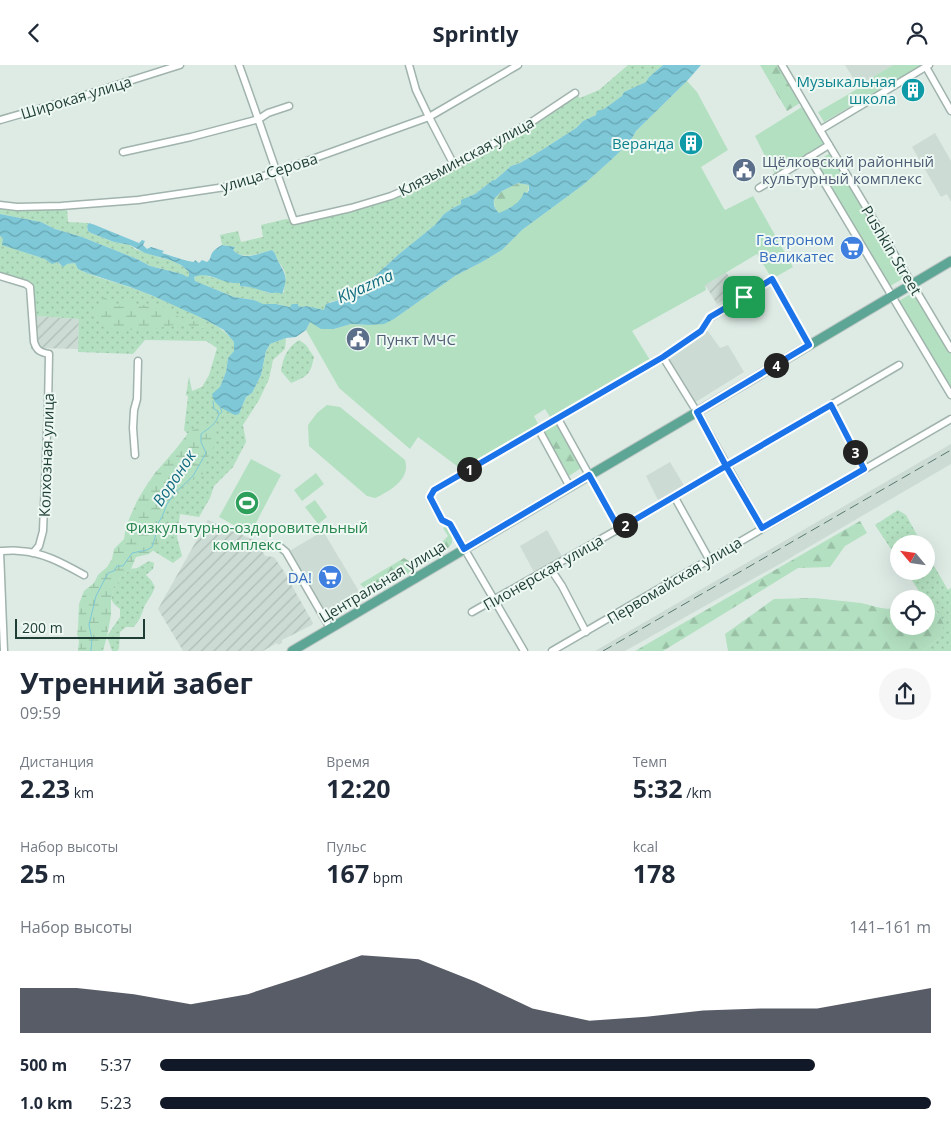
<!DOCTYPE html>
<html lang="ru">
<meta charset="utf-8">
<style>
:root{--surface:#fff;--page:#f6f6f7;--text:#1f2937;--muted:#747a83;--accent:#111827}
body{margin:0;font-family:"Open Sans",sans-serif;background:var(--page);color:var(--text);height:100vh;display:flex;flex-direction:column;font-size:19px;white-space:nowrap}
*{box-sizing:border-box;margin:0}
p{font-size:16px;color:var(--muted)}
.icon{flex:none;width:28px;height:28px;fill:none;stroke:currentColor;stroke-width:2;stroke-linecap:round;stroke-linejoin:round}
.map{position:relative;height:586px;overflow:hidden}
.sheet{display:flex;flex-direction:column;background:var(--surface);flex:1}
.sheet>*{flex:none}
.needle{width:32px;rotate:299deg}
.buttons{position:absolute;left:890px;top:470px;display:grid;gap:10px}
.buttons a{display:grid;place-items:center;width:45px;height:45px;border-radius:50%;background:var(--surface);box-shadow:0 5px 20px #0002;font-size:25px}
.scale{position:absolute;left:15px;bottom:12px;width:130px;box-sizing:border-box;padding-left:5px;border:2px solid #1d3d35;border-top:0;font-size:14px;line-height:18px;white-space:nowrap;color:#1d3d35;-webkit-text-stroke:4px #eef8f3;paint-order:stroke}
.pin{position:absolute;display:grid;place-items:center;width:42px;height:42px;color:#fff;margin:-21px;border-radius:10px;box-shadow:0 2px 8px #0006}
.km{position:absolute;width:25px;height:25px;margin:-12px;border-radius:50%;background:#222;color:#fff;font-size:14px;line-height:25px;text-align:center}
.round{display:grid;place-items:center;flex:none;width:52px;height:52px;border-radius:26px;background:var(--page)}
.overview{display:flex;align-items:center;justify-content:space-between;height:85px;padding:0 20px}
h1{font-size:28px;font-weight:700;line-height:38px}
.figures{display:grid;grid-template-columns:repeat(3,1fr);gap:8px;height:85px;padding:5px 20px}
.figures div{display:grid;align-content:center}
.figures b{font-size:25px;font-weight:700}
.figures small{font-size:14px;font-weight:400}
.figures p{font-size:14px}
.chart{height:140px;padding:10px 20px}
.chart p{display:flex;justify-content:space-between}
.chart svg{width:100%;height:90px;margin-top:5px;fill:var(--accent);opacity:.7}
ul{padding:0 20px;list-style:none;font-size:16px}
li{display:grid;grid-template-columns:80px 60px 1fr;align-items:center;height:38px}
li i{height:12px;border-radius:6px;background:var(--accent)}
header{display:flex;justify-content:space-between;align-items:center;height:65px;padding:0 20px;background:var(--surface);font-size:22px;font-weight:700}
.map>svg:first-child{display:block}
.built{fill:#ccdbd4}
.industrial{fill:url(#industrial-furrows)}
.grass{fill:url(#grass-dots)}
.forest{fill:url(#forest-firs)}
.wetland{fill:url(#wetland-marsh)}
.green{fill:#b3e0c0}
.water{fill:url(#water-waves);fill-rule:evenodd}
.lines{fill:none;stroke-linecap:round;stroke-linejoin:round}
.stream{stroke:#7ec8d8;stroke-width:1}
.minor-casing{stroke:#a0b3ad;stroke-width:9}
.major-casing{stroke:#bbc5c2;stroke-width:11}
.minor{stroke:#fff;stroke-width:6}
.major{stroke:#5da695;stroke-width:9}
.rail{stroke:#577970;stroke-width:1;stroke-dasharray:10 5;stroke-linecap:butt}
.route-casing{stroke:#fff;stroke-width:10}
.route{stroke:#1a73e8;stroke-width:6}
.labels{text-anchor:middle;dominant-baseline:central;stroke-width:4;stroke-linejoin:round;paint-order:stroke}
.culture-label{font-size:15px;fill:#0d838f;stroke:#eef8f3;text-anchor:end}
.street-label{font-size:15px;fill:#1d3d35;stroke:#eef8f3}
.service-label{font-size:15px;fill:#4e5e75;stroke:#eef8f3;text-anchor:start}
.shop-label{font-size:15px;fill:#366cbe;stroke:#eef8f3;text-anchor:end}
.leisure-label{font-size:15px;fill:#27864d;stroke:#eef8f3}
.water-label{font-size:16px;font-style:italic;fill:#116b7f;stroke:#eef8f3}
</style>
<header><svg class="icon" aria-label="back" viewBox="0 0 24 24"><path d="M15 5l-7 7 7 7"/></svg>Sprintly<svg class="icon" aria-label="person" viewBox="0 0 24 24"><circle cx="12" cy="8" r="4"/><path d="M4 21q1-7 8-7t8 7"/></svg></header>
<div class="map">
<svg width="951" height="586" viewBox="0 0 951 586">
<defs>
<pattern id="industrial-furrows" width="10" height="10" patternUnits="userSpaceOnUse" patternTransform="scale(1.25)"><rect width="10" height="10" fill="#ccdbd4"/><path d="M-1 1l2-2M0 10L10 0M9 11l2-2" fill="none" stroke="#afbdb7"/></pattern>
<pattern id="grass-dots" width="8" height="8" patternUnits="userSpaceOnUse" patternTransform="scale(1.25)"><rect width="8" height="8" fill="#b3e0c0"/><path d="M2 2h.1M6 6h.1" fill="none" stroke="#9ac1a6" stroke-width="1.8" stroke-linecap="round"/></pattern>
<pattern id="forest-firs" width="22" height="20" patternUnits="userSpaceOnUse" patternTransform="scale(1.25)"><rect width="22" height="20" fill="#b3e0c0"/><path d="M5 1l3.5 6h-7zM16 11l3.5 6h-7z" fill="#9ac1a6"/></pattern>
<pattern id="wetland-marsh" width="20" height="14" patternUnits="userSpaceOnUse" patternTransform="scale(1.25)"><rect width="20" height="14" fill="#b3e0c0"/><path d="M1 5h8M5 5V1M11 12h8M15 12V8" fill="none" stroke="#9ac1a6"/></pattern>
<pattern id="water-waves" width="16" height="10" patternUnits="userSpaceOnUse" patternTransform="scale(1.25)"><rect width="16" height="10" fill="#7ec8d8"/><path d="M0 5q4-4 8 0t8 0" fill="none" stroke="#67a4b0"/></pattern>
</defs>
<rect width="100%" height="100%" fill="#deebe5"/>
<!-- built -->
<g class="built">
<path d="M 845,0 L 893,0 L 858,21 Z"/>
<path d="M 935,68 L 951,96 L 951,137 L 947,129 L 941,132 L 912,82 Z"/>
<path d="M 707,265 L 720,283 L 728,280 L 744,307 L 694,338 L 667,293 Z"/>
<path d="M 951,379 L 951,399 L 778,500 L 625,586 L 595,586 Z"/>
<path d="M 670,397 L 685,422 L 659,437 L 646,411 Z"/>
<path d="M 547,465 L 563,493 L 535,509 L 520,481 Z"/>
<path d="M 323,466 L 360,528 L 323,549 L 288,487 Z"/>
</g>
<!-- industrial -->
<g class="industrial">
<path d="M 726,207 L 738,226 L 717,239 L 705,220 Z"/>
<path d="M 37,251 L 79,254 L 78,284 L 40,283 L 36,276 Z"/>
<path d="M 208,455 L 258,477 L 265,491 L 274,492 L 283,505 L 313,558 L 312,560 L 282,575 L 282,578 L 278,580 L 277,578 L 263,586 L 183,586 L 158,544 Z"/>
</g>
<!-- grass -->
<g class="grass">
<path d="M 628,0 L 663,0 L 649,12 L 646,17 L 624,27 L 622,31 L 596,50 L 583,56 L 576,63 L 542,85 L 520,98 L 511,101 L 495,115 L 485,121 L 475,129 L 470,131 L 461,139 L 453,143 L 444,149 L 435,160 L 399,189 L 363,222 L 351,230 L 343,232 L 339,235 L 330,237 L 324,246 L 306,241 L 303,242 L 298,241 L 290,242 L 276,239 L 262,239 L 254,235 L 234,232 L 195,216 L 194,212 L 200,209 L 229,217 L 241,218 L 244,222 L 250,222 L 260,224 L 268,228 L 284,227 C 284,218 288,212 283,203 C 282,200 279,199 278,196 C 276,192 276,189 272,185 C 259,188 244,196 233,185 L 235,182 L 222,180 L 220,170 L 238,166 L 241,177 L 263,172 L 261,160 L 286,154 L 294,156 L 351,143 L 432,113 L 575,28 L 580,33 L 599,25 Z"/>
<path d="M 67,142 L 68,157 L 89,158 L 87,161 L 88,166 L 91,168 L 114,177 L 130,180 L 135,184 L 156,191 L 161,193 L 170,195 L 181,200 L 189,207 L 189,211 L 187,213 L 182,209 L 150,201 L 137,194 L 82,172 L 55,164 L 41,157 L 0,149 L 0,143 Z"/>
<path d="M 0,171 L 3,173 L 3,180 L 45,194 L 52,198 L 58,197 L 60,200 L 75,198 L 78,204 C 94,212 112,216 129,222 C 150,229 170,238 190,247 C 207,255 223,262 234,277 L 234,286 L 228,293 L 226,307 L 220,322 L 239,349 L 246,332 L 252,328 L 261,310 L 266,286 L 270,279 L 286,273 L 285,284 L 273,295 L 269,314 L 259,335 L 243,360 L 246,377 L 233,402 L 214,421 L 210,433 L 199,452 L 180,449 L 177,472 L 182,491 L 173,498 L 152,485 L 164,441 L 193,374 L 184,365 L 188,331 L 186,330 L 189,311 L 192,326 L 202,322 L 209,310 L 217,283 L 206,276 L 145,275 L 133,289 L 78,287 L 79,254 L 37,251 L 36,275 L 37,284 L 31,284 L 31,246 L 27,222 L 0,213 Z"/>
<path d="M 299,275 L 306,280 L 314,292 C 310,310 308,311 291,318 L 281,306 C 283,292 287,283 299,275 Z"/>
<path d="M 898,445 L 906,450 L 922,479 L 899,479 L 899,496 L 875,460 Z"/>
<path d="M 926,487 L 948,525 L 951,523 L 951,586 L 923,586 L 939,573 L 938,548 C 932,544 926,541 926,534 L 924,534 L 906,506 L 926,506 Z"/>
<path d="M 149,496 L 154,498 L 153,504 L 146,510 L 151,515 L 155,522 L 152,529 L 145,540 L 140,553 L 134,562 L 126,562 L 120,567 L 119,584 L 117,586 L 112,586 L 107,571 L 120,552 L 120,544 L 114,539 L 111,534 L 114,525 L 120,513 L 131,504 L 137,503 Z"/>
</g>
<!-- forest -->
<g class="forest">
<path d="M 760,0 L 778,0 L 800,38 L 787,46 Z"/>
<path d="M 518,118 L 529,120 C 529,130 517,141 508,145 C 505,146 502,147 499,148 C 495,144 494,141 494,134 L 502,126 Z"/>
<path d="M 556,357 L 581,403 L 569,411 L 543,365 Z"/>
<path d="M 860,456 L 867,468 L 845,481 L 830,502 L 798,503 L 663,586 L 635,586 Z"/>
<path d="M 448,460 L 452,470 L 452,478 L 444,488 L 393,517 L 391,516 C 379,521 370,530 360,519 L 404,493 L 409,496 L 436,483 L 448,471 L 443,463 Z"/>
<path d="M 814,533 C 830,535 845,536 861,538 C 873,540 887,548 899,541 L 899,561 L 926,561 L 926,542 C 936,544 940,551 944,560 L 939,573 L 923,586 L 728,586 L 725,569 L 774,534 Z"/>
</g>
<!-- wetland -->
<g class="wetland">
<path d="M 104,232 L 118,242 L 126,235 C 133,238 138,241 145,240 C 148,239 149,239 153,239 C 166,240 172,250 184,254 C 193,258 202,254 209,263 C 198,264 189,260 178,260 C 170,260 163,262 155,264 C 150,265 145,263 140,264 C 130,265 122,267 113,264 C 105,263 102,254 94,252 Z"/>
<path d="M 214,360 L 214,367 L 215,379 L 204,400 L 203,410 L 183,420 L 175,428 L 167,439 L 162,452 L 158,481 L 149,489 L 136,492 L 131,504 L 120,513 L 114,525 L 111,534 L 111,550 L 107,571 L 103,586 L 78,586 L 79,576 L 77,569 L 78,563 L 79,539 L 84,526 L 94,518 L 98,510 L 107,502 L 112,494 L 114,484 L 124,474 L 126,461 L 137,436 L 146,421 L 155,408 L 175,385 L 189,367 L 201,361 Z"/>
</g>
<!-- green -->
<g class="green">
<path d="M 893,0 L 925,0 L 887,23 L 882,23 L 824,57 L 818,47 L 859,23 L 858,21 Z"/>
<path d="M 687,16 L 697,27 L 728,85 L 701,102 L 723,142 L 725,145 L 753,131 L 793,202 L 772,214 L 757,189 L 705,220 L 706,225 L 632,266 L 650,295 L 647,295 L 550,352 L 545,344 L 534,351 L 538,359 L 461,404 L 418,372 L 410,384 L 339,323 L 306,265 L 310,257 L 334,264 L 351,259 L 370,260 L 394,254 L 455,211 L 482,197 L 502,185 L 522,165 L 583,120 L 610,96 L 630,77 L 636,66 Z"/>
<path d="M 805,40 L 829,80 L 777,112 L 765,91 L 755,71 Z"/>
<path d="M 830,88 L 904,213 L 890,221 L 816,97 Z"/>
<path d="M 914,227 L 951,289 L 951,328 L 897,237 Z"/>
<path d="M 327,340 L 340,342 L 405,395 C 411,414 390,426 375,433 L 367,431 L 309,381 L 308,360 L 317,348 Z"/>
<path d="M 251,394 L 281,410 L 250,469 L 219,452 Z"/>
<path d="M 316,408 L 324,419 L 302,436 L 294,425 Z"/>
<path d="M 315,435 L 327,452 L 318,459 L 305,442 Z"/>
</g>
<!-- water -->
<path class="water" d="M 663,0 L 701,0 L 687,16 L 636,66 L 630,77 L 610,96 L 583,120 L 522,165 L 502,185 L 482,197 L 455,211 L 394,254 L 384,259 L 370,260 L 351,259 L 334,264 L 321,264 L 310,257 L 306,265 L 296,272 L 286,273 L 270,279 L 266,286 L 261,310 L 252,328 L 246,332 L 239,349 L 235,350 C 225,345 214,341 212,329 L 220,322 L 226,307 L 228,293 L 234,286 L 234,277 L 224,265 L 204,254 L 151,230 L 130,222 L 87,208 L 78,204 L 75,198 L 67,199 L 63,202 L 58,197 L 52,199 L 45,194 L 2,180 L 3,173 L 0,171 L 0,149 L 41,157 L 55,164 L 82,172 L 137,194 L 150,201 L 182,209 L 187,212 L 189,211 L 189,207 L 181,200 L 170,195 L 145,188 L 130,180 L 114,177 L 91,168 L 88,166 L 87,161 L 89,158 L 95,160 L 139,178 L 142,175 L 145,176 L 143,180 L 147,184 L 151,182 L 164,186 L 162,188 C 173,191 184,196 194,197 L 195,195 L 199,198 L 202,195 L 207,197 C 211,194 210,192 212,188 C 214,185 218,182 222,180 L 235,182 L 233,185 C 244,197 259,188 272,185 C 276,189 276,192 278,196 C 286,210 288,213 282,229 C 278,227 275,228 270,228 C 266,227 261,225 257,224 C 252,222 246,222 240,221 L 240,218 C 236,218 232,218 227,217 C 217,214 205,207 194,212 L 195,216 L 234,232 L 254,235 L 263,239 L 276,239 L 290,242 L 292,239 L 298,239 L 298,241 L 303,242 L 306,241 L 324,245 L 326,239 L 339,235 L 340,230 L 343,232 L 351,230 L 363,222 L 399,189 L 435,160 L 444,149 L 453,143 L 461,139 L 461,135 L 475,129 L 493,115 L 495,115 L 511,101 L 520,98 L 542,85 L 576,63 L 583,56 L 596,50 L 597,46 L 604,44 L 622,31 L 624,27 L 646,17 L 649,12 ZM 518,118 L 529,120 L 529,125 L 527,128 L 524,127 C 520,139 510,143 499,148 C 495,144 493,141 494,134 L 502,126 Z"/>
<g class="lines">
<!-- stream -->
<g class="stream">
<path d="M 220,349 L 222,347 L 220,342"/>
<path d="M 91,586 L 92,574 L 89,560 L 96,531 L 108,508 L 114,506 L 117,501 L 123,501 L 132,488 L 147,485 L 152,482 L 158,463 L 158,458 L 162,452 L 167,439 L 175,428 L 193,411 L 206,388 L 201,377 L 201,369 C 210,362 215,361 219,349 L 218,346 L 214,344 L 213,336"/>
</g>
<!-- minor casing -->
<g class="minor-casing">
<g id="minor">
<path d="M 239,0 C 258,52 275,104 294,156 L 351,143 L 391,131 L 432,113 L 533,56 L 575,28"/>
<path d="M 409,0 L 416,25 L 429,52 L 454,100"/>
<path d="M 782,0 L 820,65 L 951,284"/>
<path d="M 926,2 L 951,46"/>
<path d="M 0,55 L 66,36 L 180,0"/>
<path d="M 820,65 L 929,0"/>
<path d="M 123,87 L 191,72 L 259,54 L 268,48 L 289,41"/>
<path d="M 809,92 L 951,330"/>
<path d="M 759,123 L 829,80"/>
<path d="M 0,140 L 17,142 L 61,141 L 138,135 L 232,121 L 276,107 L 429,52 L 518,0"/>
<path d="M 0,211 L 26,219 L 30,222 L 34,277 C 37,286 40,287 49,289 L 48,343 L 43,466 L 39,481 L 33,488"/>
<path d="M 663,292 L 700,352 L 762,463"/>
<path d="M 831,341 L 864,404"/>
<path d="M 558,354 L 619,464"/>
<path d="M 539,365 L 570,422"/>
<path d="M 135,390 L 133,363 L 134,345 L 137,334 L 138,296"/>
<path d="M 674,431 L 709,494"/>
<path d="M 264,480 L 280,482 L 286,487 L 330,563"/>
<path d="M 550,503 L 562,521 L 586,567"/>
<path d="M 472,547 L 638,453 L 899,300"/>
<path d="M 4,586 L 0,486 C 7,486 14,485 20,486 C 43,487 64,499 84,510"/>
<path d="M 524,586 L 450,459 L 442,455 L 430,433 L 434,425 L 663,292 L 701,266 L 710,253 L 772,214 L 809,280"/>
<path d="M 552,586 L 951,354"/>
</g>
</g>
<!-- major casing -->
<g class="major-casing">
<path id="major" d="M 292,586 L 751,315 L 951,196"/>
</g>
<!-- minor -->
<use href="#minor" class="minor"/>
<!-- major -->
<use href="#major" class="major"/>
<!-- rail -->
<path class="rail" d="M 603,586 L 951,385"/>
</g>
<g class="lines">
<!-- route casing -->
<g class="route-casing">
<path id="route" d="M 744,232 L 710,252 L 701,266 L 663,292 L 434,425 L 430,432 L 442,455 L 450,459 L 464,484 L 589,410 L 619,464 L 726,401 L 762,463 L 864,404 L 831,340 L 726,401 L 697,347 L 809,280 L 772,214 L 744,232"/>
</g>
<!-- route -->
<use href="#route" class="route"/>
</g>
<!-- icons -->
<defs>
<g id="building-disc" transform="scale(1.25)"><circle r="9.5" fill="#0f9aa8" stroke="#eef8f3"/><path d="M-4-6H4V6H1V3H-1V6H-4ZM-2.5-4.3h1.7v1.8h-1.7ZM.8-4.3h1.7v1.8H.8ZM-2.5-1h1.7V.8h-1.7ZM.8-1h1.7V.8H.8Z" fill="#fff"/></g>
<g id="civic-disc" transform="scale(1.25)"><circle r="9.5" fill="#5c6f8a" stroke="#eef8f3"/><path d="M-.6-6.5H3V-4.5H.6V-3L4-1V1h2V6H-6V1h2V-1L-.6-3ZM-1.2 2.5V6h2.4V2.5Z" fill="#fff"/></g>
<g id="supermarket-disc" transform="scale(1.25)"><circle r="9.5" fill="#3f7fe0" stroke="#eef8f3"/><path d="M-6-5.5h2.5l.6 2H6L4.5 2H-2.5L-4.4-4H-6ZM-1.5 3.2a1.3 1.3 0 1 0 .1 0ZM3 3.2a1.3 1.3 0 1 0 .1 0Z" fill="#fff"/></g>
<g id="stadium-disc" transform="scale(1.25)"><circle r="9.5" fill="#2e9e5b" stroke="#eef8f3"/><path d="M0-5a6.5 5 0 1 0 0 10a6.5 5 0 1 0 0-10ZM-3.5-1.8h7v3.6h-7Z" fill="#fff"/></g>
</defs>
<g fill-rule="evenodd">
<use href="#building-disc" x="913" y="25"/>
<use href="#building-disc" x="691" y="78"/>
<use href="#civic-disc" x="744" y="105"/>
<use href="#supermarket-disc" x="852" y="183"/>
<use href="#civic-disc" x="358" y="274"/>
<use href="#stadium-disc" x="247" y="438"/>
<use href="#supermarket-disc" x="330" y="512"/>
</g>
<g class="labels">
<!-- culture labels -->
<g class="culture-label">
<text x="896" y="16">Музыкальная<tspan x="896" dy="17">школа</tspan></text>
<text x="674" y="78">Веранда</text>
</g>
<!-- street labels -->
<g class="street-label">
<text transform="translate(76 32) rotate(-17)">Широкая улица</text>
<text transform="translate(466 91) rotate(-28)">Клязьминская улица</text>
<text transform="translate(269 107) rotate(-17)">улица Серова</text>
<text transform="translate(892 185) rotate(59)">Pushkin Street</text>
<text transform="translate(46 390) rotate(-88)">Колхозная улица</text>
<text transform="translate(543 507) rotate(-30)">Пионерская улица</text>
<text transform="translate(674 515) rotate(-31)">Первомайская улица</text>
<text transform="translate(382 516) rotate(-31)">Центральная улица</text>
</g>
<!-- service labels -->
<g class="service-label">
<text x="762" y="96">Щёлковский районный<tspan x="762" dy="17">культурный комплекс</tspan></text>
<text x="376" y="274">Пункт МЧС</text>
</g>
<!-- shop labels -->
<g class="shop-label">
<text x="834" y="174">Гастроном<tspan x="834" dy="17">Великатес</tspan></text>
<text x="312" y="512">DA!</text>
</g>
<!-- leisure labels -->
<g class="leisure-label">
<text x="247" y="462">Физкультурно-оздоровительный<tspan x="247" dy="17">комплекс</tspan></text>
</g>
<!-- water labels -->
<g class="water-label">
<text transform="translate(365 221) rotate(-24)">Klyazma</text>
<text transform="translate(174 413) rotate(-56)">Воронок</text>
</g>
</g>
</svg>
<div class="buttons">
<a><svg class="needle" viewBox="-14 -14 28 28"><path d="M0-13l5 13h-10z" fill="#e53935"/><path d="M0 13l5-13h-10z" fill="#747a83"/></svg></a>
<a><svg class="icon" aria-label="locate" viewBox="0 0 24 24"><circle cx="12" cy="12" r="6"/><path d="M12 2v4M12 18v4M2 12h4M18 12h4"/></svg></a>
</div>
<div class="scale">200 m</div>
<div class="pin" style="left:744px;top:232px;background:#1e9e55"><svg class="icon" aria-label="arrive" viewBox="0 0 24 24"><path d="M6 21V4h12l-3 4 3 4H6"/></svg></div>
<b class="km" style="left:469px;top:404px">1</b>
<b class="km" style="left:625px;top:460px">2</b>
<b class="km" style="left:855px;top:387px">3</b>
<b class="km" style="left:776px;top:300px">4</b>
</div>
<section class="sheet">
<div class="overview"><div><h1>Утренний забег</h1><p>09:59</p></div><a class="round"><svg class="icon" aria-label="share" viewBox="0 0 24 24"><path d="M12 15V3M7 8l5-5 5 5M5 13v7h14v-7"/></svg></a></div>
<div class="figures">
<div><p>Дистанция</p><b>2.23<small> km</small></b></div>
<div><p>Время</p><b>12:20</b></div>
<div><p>Темп</p><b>5:32<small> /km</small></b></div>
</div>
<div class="figures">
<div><p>Набор высоты</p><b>25<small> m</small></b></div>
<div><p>Пульс</p><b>167<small> bpm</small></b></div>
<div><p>kcal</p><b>178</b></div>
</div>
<div class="chart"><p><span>Набор высоты</span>141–161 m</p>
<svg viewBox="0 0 160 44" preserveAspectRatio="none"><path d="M0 44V22L10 22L20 25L30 30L40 25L50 16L60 6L70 8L80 19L90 32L100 38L110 36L120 33L130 32L140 32L150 27L160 22V44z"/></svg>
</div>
<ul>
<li><b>500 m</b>5:37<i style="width:85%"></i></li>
<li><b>1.0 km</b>5:23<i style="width:100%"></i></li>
</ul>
</section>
